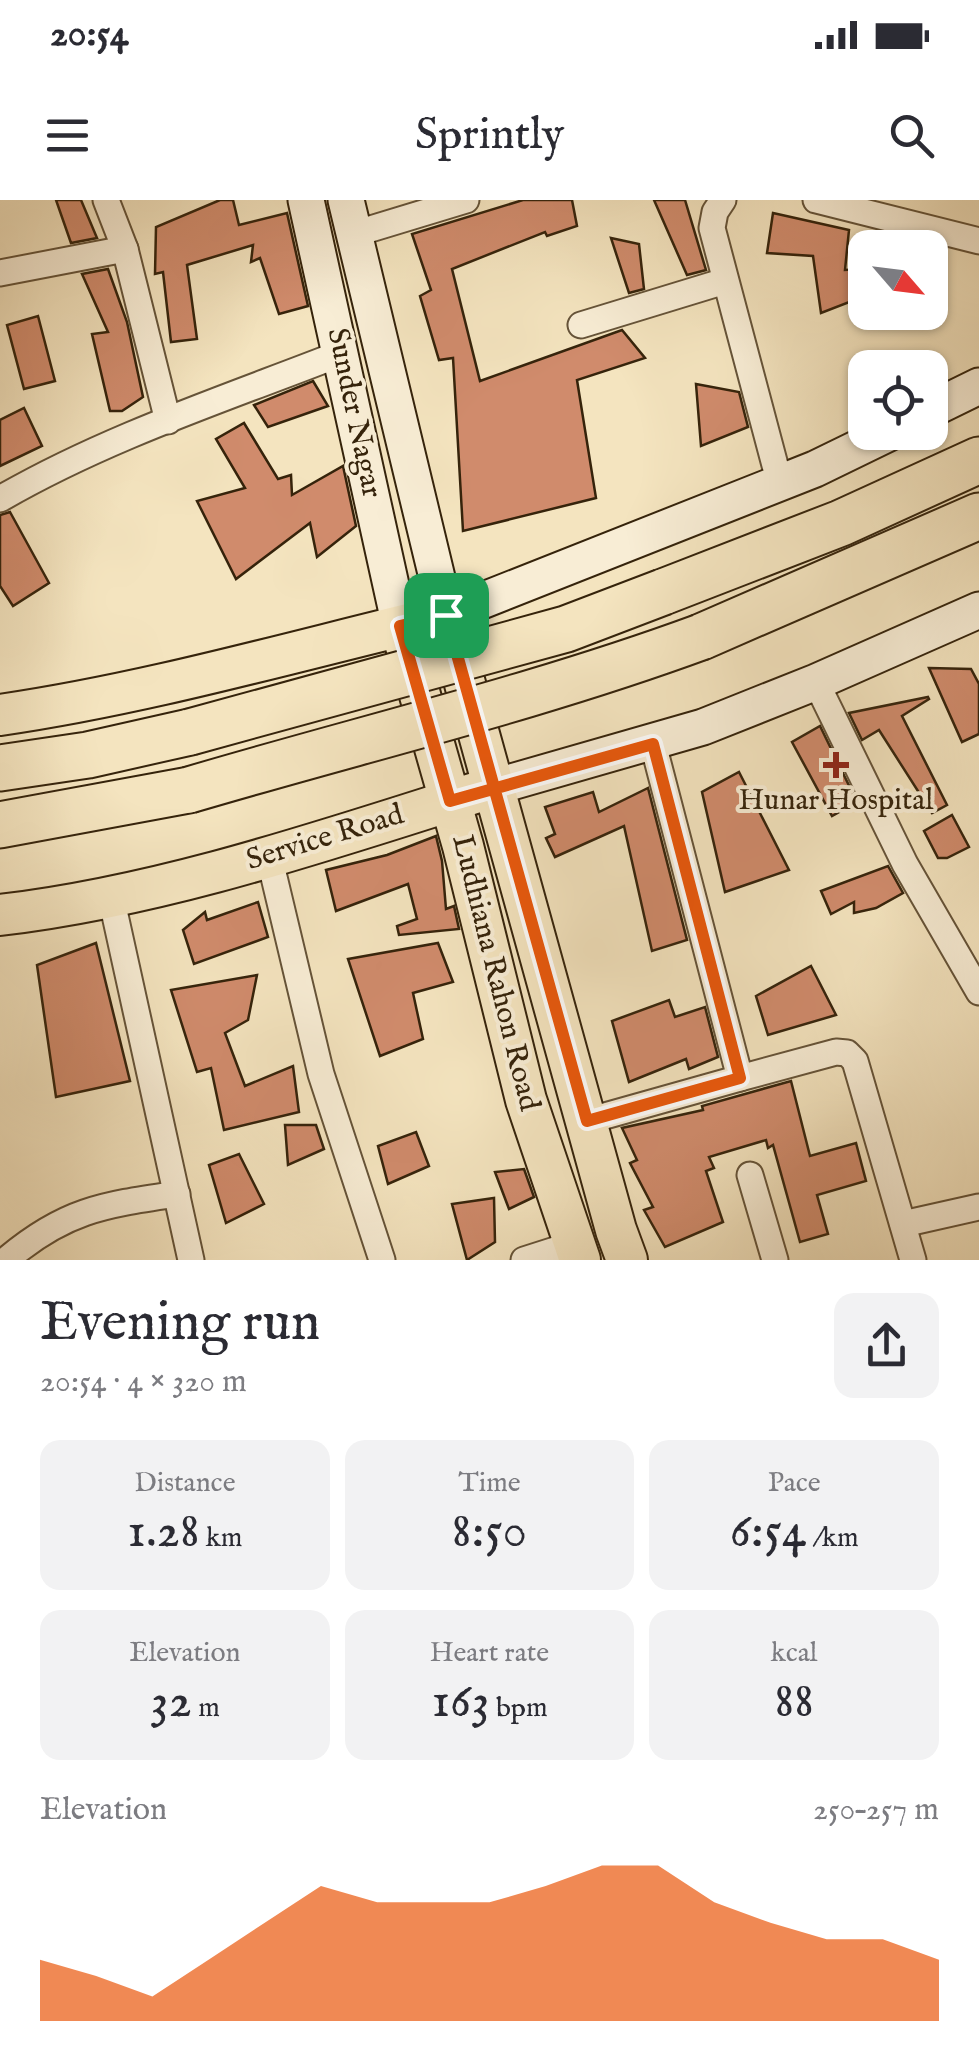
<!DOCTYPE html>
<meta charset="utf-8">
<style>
:root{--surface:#fff;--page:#f2f2f3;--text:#2b2b33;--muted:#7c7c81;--accent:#ea580c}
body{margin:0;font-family:"IM FELL English",serif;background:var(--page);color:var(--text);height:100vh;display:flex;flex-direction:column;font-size:38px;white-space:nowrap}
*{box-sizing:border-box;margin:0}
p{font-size:32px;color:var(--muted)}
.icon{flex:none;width:55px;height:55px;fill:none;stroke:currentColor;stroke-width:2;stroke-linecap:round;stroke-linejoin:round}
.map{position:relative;height:1060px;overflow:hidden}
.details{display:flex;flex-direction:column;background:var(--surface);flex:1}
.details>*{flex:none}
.needle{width:65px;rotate:118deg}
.buttons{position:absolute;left:848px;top:30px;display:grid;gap:20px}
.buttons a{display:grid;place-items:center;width:100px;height:100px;border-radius:20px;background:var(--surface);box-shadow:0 2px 8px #0004;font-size:50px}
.pin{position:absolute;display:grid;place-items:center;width:85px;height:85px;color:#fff;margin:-42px;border-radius:20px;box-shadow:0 5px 15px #0006}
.round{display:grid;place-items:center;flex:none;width:105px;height:105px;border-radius:20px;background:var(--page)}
.overview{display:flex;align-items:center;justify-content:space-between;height:170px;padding:0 40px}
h1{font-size:55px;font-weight:600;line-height:75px}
.metrics{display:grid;grid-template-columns:repeat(3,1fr);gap:15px;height:170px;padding:10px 40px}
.metrics div{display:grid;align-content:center;border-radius:20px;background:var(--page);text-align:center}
.metrics b{font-size:50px;font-weight:600}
.metrics small{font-size:28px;font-weight:400}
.metrics p{font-size:28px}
.chart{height:280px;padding:20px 40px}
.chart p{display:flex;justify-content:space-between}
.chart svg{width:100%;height:180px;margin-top:10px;fill:var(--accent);opacity:.7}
.status{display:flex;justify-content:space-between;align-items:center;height:70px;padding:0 50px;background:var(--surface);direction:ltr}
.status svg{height:28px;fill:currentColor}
header{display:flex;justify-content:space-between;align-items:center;height:130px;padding:0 40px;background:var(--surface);font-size:45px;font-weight:600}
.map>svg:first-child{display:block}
.building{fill:#d08b6c;stroke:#35230b;stroke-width:2.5}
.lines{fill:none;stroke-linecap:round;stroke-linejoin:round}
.street-casing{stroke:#655338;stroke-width:29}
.secondary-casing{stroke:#35230b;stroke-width:39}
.primary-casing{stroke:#35230b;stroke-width:44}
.highway-casing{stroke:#35230b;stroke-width:49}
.street{stroke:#f8edd5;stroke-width:25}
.secondary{stroke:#f8edd5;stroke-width:35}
.primary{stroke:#f4e4bf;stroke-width:40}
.highway{stroke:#f4e4bf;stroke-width:45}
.highway-bridge-casing{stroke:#35230b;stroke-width:49;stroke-linecap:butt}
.highway-bridge{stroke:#f4e4bf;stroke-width:45}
.route-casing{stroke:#fff;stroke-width:20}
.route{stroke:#ea580c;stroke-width:12}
.poi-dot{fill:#8f2418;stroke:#f8edd5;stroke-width:4}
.labels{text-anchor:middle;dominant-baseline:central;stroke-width:8;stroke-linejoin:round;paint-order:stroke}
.street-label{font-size:30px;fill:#35230b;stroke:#f8edd5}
.poi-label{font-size:30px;fill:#35230b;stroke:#f8edd5}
</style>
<div class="status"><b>20:54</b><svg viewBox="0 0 49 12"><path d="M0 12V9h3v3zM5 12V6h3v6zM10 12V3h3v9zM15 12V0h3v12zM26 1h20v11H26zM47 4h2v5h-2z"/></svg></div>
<header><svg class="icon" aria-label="menu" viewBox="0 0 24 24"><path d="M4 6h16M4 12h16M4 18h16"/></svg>Sprintly<svg class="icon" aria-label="search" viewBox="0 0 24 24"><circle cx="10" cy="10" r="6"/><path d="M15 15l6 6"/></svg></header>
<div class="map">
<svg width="979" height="1060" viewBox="0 0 979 1060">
<rect width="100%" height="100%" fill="#f4e4bf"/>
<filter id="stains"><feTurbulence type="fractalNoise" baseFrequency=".002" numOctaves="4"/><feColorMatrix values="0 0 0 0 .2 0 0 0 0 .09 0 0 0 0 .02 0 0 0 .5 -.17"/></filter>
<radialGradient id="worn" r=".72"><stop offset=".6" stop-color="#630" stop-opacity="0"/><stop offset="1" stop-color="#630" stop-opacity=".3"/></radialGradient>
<!-- building -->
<g class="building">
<path d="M 56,0 L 81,0 L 97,38 L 71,43 Z"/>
<path d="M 220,0 L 233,0 L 239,25 L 287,13 L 308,106 L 279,114 L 260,58 L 251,62 L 253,45 L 187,65 L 197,139 L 171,142 L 163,72 L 155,74 L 156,27 Z"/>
<path d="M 523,0 L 572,0 L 577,26 L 547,36 L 545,32 L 452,69 L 480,181 L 622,130 L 645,158 L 577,180 L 596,298 L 463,331 L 453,158 L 439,160 L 420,96 L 431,90 L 412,34 Z"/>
<path d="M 654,0 L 685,0 L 706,70 L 687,75 Z"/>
<path d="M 773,13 L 849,30 L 845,70 L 861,69 L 865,96 L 821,113 L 813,56 L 767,53 Z"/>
<path d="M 611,38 L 639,44 L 644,89 L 629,93 Z"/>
<path d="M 108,69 L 127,122 L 143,197 L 122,211 L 110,211 L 92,134 L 108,132 L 82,74 Z"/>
<path d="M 38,116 L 55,181 L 24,189 L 7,125 Z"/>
<path d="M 313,181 L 328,206 L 268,227 L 254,205 Z"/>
<path d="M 696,184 L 739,192 L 748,227 L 701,246 Z"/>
<path d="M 24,208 L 42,246 L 0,266 L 0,220 Z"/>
<path d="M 244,223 L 278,279 L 291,275 L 292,295 L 343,266 L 356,326 L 317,357 L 310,323 L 236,379 L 197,301 L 245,288 L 216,239 Z"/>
<path d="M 10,312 L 49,383 L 13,406 L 0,386 L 0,315 Z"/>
<path d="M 929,468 L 971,469 L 979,484 L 979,534 L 962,542 Z"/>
<path d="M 928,497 L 929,499 L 902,516 L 947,605 L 932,613 L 879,530 L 862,540 L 849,513 Z"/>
<path d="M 820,526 L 857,602 L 832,616 L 792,542 Z"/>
<path d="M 739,572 L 789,670 L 725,692 L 702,592 Z"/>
<path d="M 648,588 L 687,740 L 652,751 L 624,626 L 555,657 L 546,638 L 555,634 L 545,607 L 593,592 L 599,612 Z"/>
<path d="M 952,615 L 969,647 L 947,658 L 938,658 L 924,631 Z"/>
<path d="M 436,636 L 442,661 L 446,709 L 454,706 L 459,729 L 399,735 L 397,726 L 417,719 L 408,684 L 336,711 L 326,670 L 387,655 Z"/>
<path d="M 888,666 L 903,693 L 876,708 L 854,713 L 854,702 L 831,714 L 821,691 Z"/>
<path d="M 258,702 L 268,737 L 194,764 L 183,730 L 205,712 L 207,720 Z"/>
<path d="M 96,743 L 130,881 L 56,897 L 37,765 Z"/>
<path d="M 438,743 L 453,782 L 413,793 L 423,839 L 380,856 L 348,759 Z"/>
<path d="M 811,766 L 836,815 L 768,835 L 756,796 Z"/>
<path d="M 257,775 L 248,820 L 225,833 L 245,886 L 293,866 L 299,912 L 224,930 L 211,868 L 197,872 L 171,790 Z"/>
<path d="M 669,800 L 675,817 L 705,807 L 718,857 L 689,869 L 686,859 L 629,882 L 612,821 Z"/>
<path d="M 791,881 L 810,956 L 856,943 L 866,981 L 817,995 L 828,1034 L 800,1042 L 773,945 L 768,948 L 766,940 L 709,957 L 714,968 L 706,971 L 723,1022 L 665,1047 L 644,1010 L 653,1007 L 630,963 L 637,960 L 622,928 L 703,910 L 702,906 Z"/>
<path d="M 285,925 L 316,925 L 324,949 L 288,965 Z"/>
<path d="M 416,932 L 429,966 L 388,984 L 378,946 Z"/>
<path d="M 239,954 L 264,1004 L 226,1023 L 209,965 Z"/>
<path d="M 524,969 L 534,997 L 509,1009 L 495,972 Z"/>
<path d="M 494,998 L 495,1042 L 467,1060 L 452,1004 Z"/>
</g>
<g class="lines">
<!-- street casing -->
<g class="street-casing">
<g id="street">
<path d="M 106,0 L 125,49 L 168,221"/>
<path d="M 723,0 L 715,12 L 712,28 L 780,284"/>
<path d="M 816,0 L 979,41"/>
<path d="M 354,34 L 466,0"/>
<path d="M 0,73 L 125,49"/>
<path d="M 581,125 L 725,81"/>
<path d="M 0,299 C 107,237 227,198 342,153"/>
<path d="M 816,482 L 905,664 L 979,792"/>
<path d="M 269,656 L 321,874 L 382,1060"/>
<path d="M 111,697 L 191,1060"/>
<path d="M 740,878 L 836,852 L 847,853 L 855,861 L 913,1060"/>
<path d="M 587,921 L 740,878 L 653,544"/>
<path d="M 750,975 L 775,1060"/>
<path d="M 903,1024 L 979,1007"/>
<path d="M 6,1060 C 65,1010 103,1005 177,994"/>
<path d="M 524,1060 L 574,1044"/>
</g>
</g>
<!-- secondary casing -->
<g class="secondary-casing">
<g id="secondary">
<path d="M 306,0 L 400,426"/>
<path d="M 346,0 L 446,415 L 815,269 L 891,232"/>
<path d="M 930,210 L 979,186"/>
<path d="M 494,587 L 703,527 L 816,482 L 979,410"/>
</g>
</g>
<!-- primary casing -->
<g class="primary-casing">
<g id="primary">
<path d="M 404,439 L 463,646 L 526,900 L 580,1060"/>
<path d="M 0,515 C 151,493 298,450 446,415 L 616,1030 L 627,1060"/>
<path d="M 0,715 C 162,696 320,642 475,593"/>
</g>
</g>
<!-- highway casing -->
<g class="highway-casing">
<g id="highway">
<path d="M 663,392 L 841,323 L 979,260"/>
<path d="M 701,437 L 979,316"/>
<path d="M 0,568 L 88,555 L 190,532"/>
<path d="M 0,625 L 189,590"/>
</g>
</g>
<!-- street -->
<use href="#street" class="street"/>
<!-- secondary -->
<use href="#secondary" class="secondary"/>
<!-- primary -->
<use href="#primary" class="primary"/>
<!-- highway -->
<use href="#highway" class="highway"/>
<!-- highway-bridge casing -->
<g class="highway-bridge-casing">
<g id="highway-bridge">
<path d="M 190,532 L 566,429 L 663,392"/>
<path d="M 189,590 C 361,539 532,499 701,437"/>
</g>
</g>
<!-- highway-bridge -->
<use href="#highway-bridge" class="highway-bridge"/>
</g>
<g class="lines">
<!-- route casing -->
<g class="route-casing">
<path id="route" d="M 446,415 L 587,921 L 740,878 L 653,544 L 450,601 L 400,426 L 446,415"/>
</g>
<!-- route -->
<use href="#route" class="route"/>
</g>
<!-- markers -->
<path class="poi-dot" d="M831 550h10v10h10v10h-10v10h-10v-10h-10v-10h10z"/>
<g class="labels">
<!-- street labels -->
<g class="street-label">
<text transform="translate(354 213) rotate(78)">Sunder Nagar</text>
<text transform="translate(325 638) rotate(-17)">Service Road</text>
<text transform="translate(495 773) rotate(76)">Ludhiana Rahon Road</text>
</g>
<!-- poi labels -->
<g class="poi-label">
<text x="836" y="601">Hunar Hospital</text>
</g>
</g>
<rect width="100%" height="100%" filter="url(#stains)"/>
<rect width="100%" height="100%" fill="url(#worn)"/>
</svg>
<div class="buttons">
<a><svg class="needle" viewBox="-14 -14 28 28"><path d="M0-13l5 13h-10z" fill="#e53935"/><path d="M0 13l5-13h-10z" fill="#7c7c81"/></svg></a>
<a><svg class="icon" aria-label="locate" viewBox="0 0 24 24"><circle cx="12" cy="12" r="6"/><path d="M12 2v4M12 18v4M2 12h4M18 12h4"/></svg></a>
</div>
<div class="pin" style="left:446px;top:415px;background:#1e9e55"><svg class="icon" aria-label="arrive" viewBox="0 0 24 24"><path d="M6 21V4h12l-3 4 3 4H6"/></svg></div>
</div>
<section class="details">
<div class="overview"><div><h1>Evening run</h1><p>20:54 · 4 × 320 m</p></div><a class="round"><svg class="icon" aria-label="share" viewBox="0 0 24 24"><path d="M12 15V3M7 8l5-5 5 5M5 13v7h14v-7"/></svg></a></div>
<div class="metrics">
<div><p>Distance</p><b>1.28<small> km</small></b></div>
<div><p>Time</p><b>8:50</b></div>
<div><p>Pace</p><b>6:54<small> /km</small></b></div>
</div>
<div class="metrics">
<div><p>Elevation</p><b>32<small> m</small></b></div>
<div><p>Heart rate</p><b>163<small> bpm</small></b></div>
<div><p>kcal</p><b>88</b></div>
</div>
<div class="chart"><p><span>Elevation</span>250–257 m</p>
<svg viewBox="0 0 160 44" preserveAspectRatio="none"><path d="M0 44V29L10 33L20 38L30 29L40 20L50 11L60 15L70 15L80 15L90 11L100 6L110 6L120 15L130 20L140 24L150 24L160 29V44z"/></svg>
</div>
</section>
